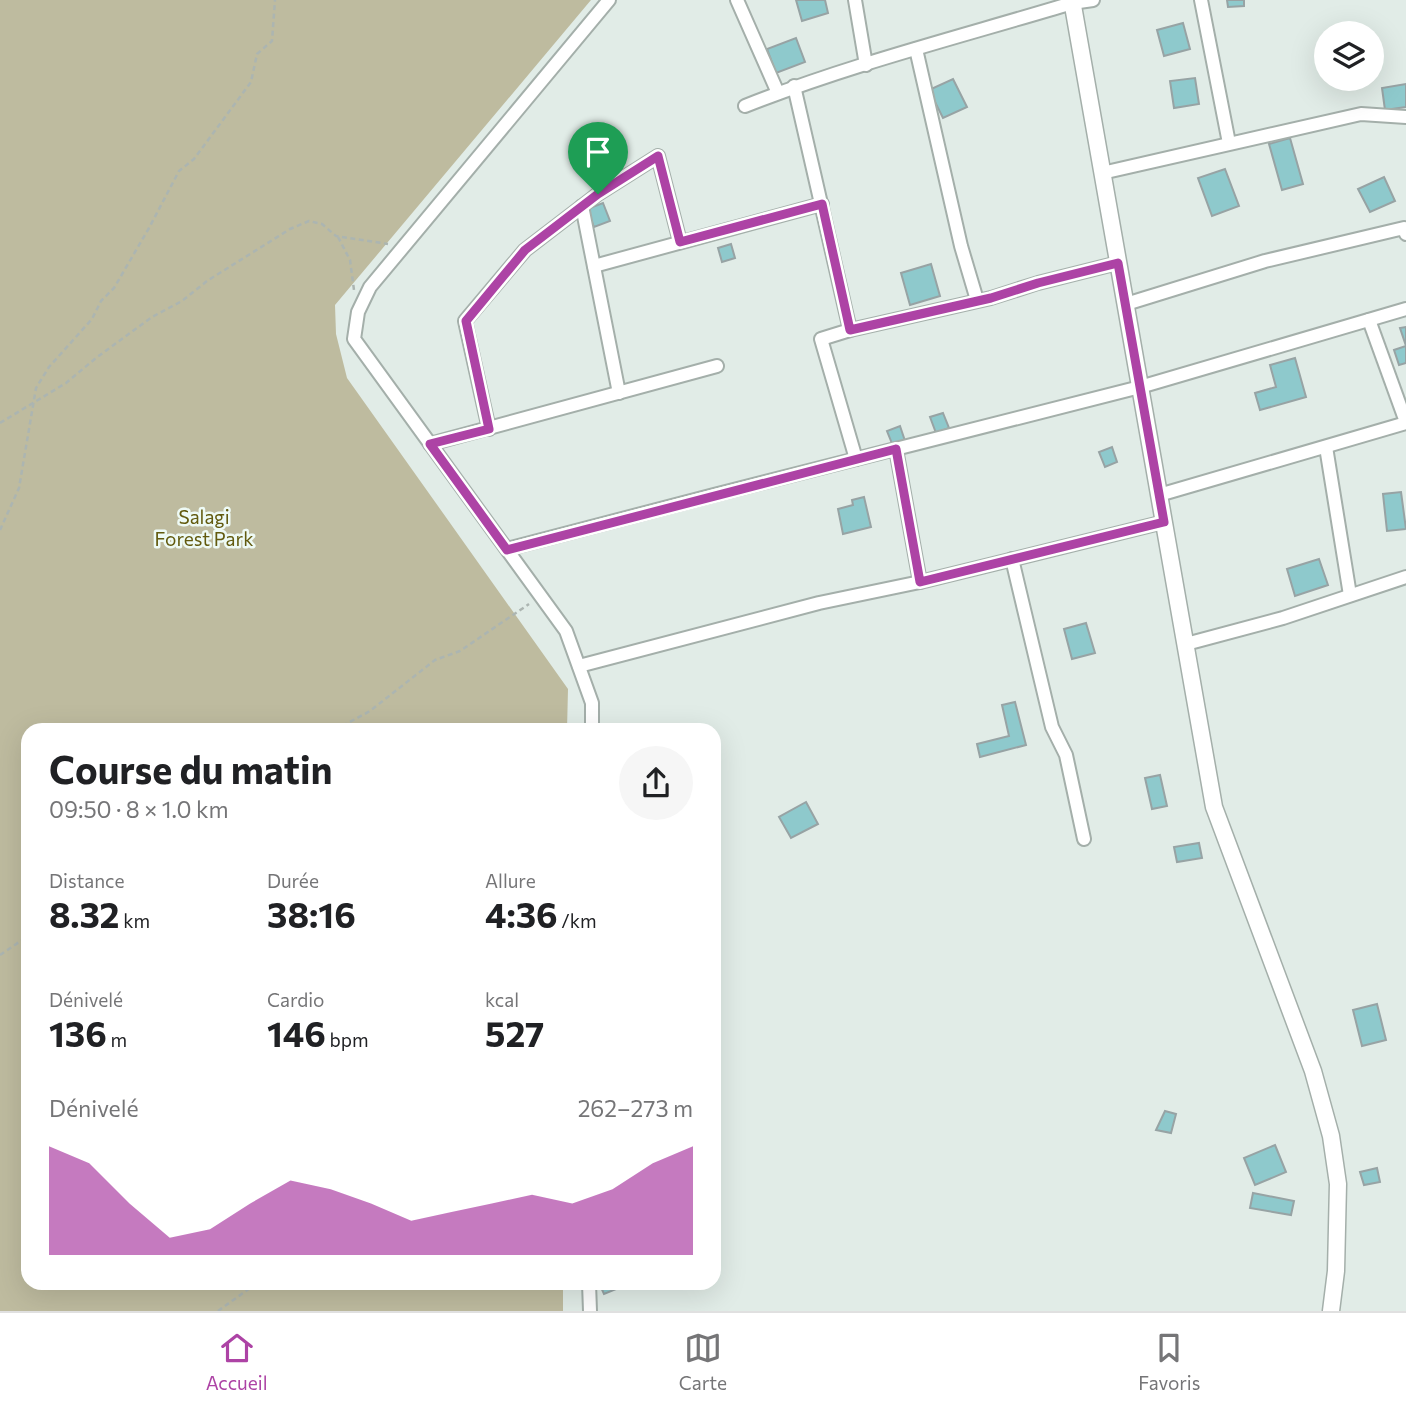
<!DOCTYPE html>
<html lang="fr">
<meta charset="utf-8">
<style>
:root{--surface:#fff;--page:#f6f6f6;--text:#202124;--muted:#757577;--line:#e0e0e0;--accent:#ad43a5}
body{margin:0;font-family:Commissioner,sans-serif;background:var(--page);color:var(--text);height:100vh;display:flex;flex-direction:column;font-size:26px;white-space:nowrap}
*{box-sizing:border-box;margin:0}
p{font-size:23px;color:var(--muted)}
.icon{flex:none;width:38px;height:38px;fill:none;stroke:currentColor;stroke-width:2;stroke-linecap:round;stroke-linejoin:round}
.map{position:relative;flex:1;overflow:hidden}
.details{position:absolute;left:21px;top:723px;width:700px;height:567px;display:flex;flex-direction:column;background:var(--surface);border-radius:21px;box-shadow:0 7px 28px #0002}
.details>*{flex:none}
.tools{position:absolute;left:1314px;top:21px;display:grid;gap:14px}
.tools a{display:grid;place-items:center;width:70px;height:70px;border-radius:50%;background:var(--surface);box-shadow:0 7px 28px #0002;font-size:35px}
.pin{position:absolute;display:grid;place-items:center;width:60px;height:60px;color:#fff;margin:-72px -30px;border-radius:50% 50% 50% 0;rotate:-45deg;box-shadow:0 0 7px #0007}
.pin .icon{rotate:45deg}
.round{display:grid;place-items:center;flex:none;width:74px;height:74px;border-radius:37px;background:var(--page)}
.overview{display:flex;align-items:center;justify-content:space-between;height:119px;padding:0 28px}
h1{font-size:38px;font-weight:700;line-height:52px}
.figures{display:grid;grid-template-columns:repeat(3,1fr);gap:10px;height:119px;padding:7px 28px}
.figures div{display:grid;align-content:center}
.figures b{font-size:35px;font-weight:700}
.figures small{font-size:19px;font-weight:400}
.figures p{font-size:19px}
.chart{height:196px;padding:14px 28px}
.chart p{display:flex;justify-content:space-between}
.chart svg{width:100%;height:126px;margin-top:7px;fill:var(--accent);opacity:.7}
.menu{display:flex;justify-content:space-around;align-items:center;height:98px;border-top:2px solid var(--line);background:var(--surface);font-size:19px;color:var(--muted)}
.menu a{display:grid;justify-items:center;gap:4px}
.menu .current{color:var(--accent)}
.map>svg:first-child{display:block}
.green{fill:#bebb9f}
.building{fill:#8ec9cc;stroke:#97a3a4;stroke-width:2}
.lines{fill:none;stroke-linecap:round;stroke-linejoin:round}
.minor-casing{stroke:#a4afaa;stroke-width:16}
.tertiary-casing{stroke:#a4afaa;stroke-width:19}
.path{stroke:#acb5b1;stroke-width:2.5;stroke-dasharray:5 3.5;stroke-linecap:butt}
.minor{stroke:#fff;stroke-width:12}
.tertiary{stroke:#fff;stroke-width:16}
.route-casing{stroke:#fff;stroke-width:14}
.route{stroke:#ad43a5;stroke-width:9}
.labels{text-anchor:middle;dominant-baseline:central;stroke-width:5;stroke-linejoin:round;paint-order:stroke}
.park-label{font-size:19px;fill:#625a0e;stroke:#eefaf5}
</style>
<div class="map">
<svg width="1406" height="1311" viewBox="0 0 1406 1311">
<rect width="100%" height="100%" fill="#e1ece7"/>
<!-- green -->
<path class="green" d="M 0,0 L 591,0 L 335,305 L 336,334 L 347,378 L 568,689 L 567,730 L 28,730 L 28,1283 L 563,1283 L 563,1311 L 0,1311 Z"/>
<!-- building -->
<g class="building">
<path d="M 796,0 L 825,0 L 828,13 L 802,21 Z"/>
<path d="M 1227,0 L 1244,0 L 1244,6 L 1228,7 Z"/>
<path d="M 1183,23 L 1190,49 L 1164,56 L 1157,30 Z"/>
<path d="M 796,38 L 805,62 L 776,73 L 767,49 Z"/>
<path d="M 1195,78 L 1199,104 L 1174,108 L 1170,81 Z"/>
<path d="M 953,79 L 967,107 L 943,118 L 929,90 Z"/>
<path d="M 1406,84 L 1406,107 L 1385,110 L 1382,88 Z"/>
<path d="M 1290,138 L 1303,184 L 1282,190 L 1269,144 Z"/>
<path d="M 1225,169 L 1239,206 L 1212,216 L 1198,178 Z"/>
<path d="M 1384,177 L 1395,201 L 1370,212 L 1358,189 Z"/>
<path d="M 603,203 L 610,221 L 594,227 L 587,209 Z"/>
<path d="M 731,244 L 735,258 L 722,262 L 718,248 Z"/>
<path d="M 931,264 L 940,296 L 910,305 L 901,273 Z"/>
<path d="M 1406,327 L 1406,363 L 1399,365 L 1394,350 L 1406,346 L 1400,328 Z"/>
<path d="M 1295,358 L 1306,397 L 1260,410 L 1255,393 L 1276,387 L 1270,365 Z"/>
<path d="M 943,413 L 949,428 L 936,433 L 930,417 Z"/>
<path d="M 900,426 L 905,441 L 893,446 L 887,431 Z"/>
<path d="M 1112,447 L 1117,462 L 1105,467 L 1099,452 Z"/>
<path d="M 1401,492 L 1406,529 L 1387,531 L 1383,494 Z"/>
<path d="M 864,497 L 871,527 L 843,534 L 838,509 L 853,505 L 852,500 Z"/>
<path d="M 1319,559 L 1328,585 L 1295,596 L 1287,569 Z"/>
<path d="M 1086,623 L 1095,653 L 1072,659 L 1064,629 Z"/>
<path d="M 1015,702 L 1026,745 L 980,757 L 977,744 L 1009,736 L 1002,705 Z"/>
<path d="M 1160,775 L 1167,806 L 1152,809 L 1145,778 Z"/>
<path d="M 806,802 L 818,824 L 791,838 L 779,817 Z"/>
<path d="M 1199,843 L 1202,858 L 1177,862 L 1174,847 Z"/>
<path d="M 1377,1004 L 1386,1040 L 1362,1046 L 1353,1010 Z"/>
<path d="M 1165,1111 L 1176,1114 L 1171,1133 L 1156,1130 Z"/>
<path d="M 1275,1145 L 1286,1172 L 1255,1185 L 1244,1158 Z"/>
<path d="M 1377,1168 L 1380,1182 L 1364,1185 L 1360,1172 Z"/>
<path d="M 1253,1193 L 1294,1201 L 1291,1215 L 1250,1208 Z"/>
<path d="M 599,1283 L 625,1283 L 626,1285 L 604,1294 Z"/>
</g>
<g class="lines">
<!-- minor casing -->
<g class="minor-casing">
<g id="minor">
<path d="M 737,0 L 778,93"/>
<path d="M 855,0 L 866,65"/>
<path d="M 1201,0 L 1229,143"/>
<path d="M 916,49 L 961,246 L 977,300"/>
<path d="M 794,86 L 850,330"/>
<path d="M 745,106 C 851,64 963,36 1072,3 L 1093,0"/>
<path d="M 1102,173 L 1361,114 L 1406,117"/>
<path d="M 582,206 L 619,393"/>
<path d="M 594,266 L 822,204"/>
<path d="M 1126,304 L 1265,261 L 1404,228 L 1406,234"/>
<path d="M 1369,320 L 1406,422"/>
<path d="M 489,429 L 465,321 L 525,250 L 598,194 L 658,156 L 680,242"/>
<path d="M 430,444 L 717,366"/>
<path d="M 1326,447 L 1350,595"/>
<path d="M 896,449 L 920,582"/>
<path d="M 856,459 L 821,339 L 850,330 L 991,298 L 1038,283 L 1118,263"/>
<path d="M 1159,495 L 1406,423"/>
<path d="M 507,549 L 714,495 L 1140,387 L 1406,309"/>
<path d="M 1012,559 L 1052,727 L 1066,755 L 1084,839"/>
<path d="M 1186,644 L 1283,618 L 1406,577"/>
<path d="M 579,666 L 819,603 L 920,582 L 1164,522"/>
<path d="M 592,730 L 592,703 L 566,631 L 354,339 L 358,312 L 370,287 L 609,0"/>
<path d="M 589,1283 L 590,1311"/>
</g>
</g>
<!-- tertiary casing -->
<g class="tertiary-casing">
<path id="tertiary" d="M 1072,0 L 1214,807 L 1313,1071 L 1331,1136 L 1338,1184 L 1336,1271 L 1331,1311"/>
</g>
<!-- path -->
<g class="path">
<path d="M 338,237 L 350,260 L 354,290"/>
<path d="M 0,423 L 66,383 L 96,358 L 152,317 L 182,301 L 207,281 L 290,229 L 309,221 L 322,224 L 336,236 L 388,244"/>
<path d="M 0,530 L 19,488 L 36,388 L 49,367 L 92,319 L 101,301 L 114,288 L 149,228 L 179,171 L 194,159 L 251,82 L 257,54 L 272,41 L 275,0"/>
<path d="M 335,730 L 370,711 L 435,660 L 460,651 L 529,604"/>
<path d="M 0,955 L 28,936"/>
<path d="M 218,1311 L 257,1283"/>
</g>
<!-- minor -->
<use href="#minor" class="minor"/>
<!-- tertiary -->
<use href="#tertiary" class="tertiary"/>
</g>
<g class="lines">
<!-- route casing -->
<g class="route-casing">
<path id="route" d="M 658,156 L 680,242 L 822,204 L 850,330 L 991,298 L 1038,283 L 1118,263 L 1164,522 L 920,582 L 896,449 L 507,550 L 430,444 L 489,429 L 466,321 L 525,250 L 598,194 Z"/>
</g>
<!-- route -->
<use href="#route" class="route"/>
</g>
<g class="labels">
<!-- park labels -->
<g class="park-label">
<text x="204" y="516">Salagi<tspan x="204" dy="22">Forest Park</tspan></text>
</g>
</g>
</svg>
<div class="tools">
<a><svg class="icon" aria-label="layers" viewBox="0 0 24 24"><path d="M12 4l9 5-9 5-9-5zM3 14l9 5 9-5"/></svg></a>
</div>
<div class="pin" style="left:598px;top:194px;background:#1e9e55"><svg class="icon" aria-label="arrive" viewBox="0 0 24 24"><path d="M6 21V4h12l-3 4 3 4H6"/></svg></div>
<section class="details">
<div class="overview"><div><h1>Course du matin</h1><p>09:50 · 8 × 1.0 km</p></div><a class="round"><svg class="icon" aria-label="share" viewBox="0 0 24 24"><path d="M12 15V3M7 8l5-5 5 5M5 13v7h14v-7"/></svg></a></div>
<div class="figures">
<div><p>Distance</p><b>8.32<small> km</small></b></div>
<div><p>Durée</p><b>38:16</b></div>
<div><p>Allure</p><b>4:36<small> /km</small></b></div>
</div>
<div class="figures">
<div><p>Dénivelé</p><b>136<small> m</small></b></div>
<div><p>Cardio</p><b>146<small> bpm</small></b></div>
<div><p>kcal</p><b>527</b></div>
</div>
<div class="chart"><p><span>Dénivelé</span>262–273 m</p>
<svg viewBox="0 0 160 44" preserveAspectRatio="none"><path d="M0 44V6L10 12L20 26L30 38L40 35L50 26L60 18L70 21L80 26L90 32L100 29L110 26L120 23L130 26L140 21L150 12L160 6V44z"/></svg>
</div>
</section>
</div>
<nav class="menu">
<a class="current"><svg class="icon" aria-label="home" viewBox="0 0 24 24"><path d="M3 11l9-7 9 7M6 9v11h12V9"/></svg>Accueil</a>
<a><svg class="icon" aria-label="map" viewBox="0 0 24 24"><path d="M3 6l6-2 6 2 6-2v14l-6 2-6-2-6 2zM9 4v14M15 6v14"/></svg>Carte</a>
<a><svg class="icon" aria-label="saved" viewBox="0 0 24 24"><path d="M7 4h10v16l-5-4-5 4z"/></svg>Favoris</a>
</nav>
